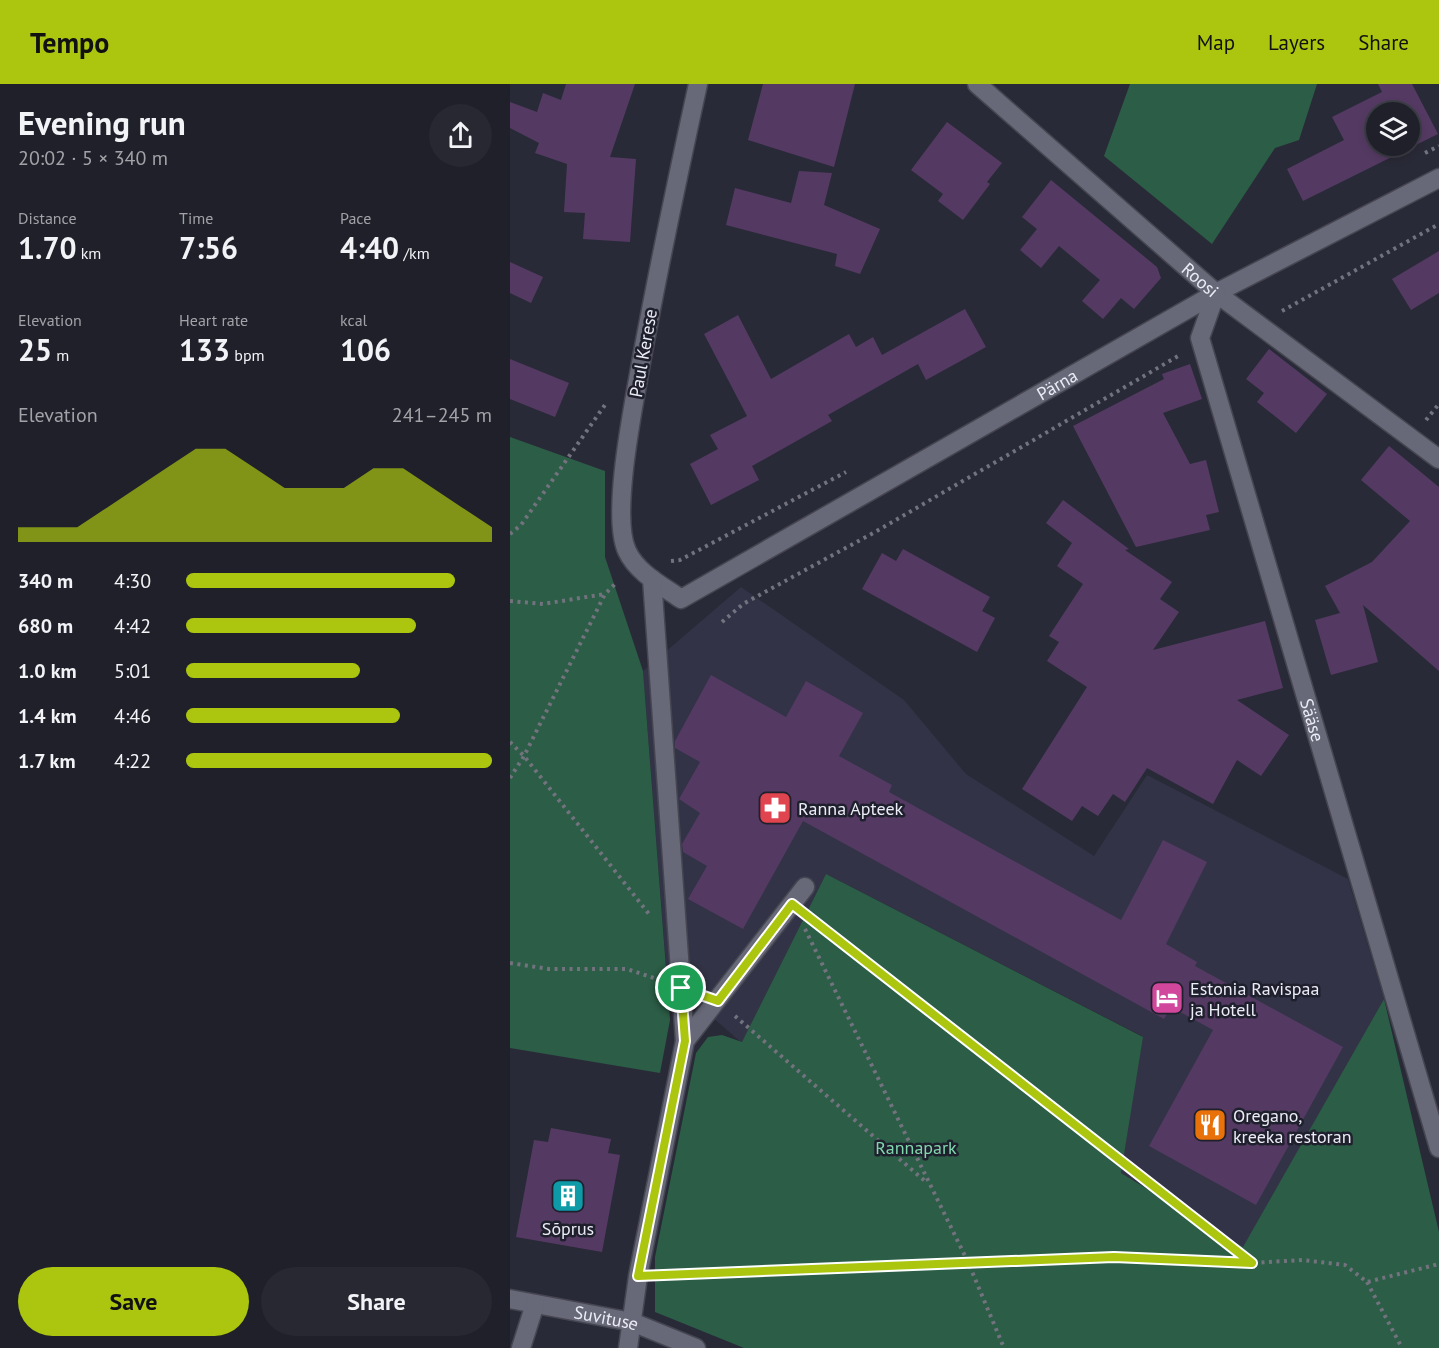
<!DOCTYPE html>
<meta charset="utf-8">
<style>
:root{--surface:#1f2029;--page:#272831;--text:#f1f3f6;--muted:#a1a3a8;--line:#3c3e46;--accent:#acc610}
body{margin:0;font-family:"PT Sans",sans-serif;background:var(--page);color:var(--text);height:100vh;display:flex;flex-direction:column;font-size:22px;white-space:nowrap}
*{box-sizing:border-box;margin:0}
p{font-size:20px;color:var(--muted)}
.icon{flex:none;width:33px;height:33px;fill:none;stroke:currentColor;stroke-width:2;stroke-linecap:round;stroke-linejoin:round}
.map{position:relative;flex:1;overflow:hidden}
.details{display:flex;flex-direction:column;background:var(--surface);width:510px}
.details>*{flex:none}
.tools{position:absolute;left:856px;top:18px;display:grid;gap:12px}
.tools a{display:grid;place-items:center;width:54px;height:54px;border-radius:50%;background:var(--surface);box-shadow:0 3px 9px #0003,0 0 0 2px var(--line);font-size:30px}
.pin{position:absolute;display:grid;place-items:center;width:51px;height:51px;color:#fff;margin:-26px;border:3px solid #fff;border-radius:50%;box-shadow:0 2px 6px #0007}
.round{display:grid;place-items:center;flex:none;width:63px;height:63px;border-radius:32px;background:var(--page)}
.overview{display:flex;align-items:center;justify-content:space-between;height:102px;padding:0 18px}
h1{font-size:33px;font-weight:700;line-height:45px}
.figures{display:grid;grid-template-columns:repeat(3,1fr);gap:9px;height:102px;padding:6px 18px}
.figures div{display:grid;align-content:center}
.figures b{font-size:30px;font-weight:700}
.figures small{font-size:16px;font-weight:400}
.figures p{font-size:16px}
.chart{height:168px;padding:12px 18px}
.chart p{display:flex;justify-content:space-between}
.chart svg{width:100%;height:108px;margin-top:6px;fill:var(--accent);opacity:.7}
.button{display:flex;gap:12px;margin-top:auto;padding:12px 18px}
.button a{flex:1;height:69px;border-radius:36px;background:var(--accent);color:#111;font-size:24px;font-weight:700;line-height:69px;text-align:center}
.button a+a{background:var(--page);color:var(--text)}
ul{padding:0 18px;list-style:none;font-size:20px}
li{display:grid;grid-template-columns:96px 72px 1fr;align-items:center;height:45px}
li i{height:15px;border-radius:8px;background:var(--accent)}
header{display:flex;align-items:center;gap:36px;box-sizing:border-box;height:84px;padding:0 30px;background:var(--accent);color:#111}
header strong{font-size:28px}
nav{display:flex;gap:33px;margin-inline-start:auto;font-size:21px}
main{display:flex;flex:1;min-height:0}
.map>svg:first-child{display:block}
.built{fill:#323346}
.green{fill:#2c5d46}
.building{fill:#543a62;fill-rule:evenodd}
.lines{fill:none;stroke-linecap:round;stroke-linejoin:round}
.minor-casing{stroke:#464652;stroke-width:21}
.path{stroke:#72737e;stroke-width:4;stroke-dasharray:3 4.5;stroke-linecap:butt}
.minor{stroke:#676878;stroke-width:18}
.route-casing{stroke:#fff;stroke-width:12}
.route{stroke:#acc610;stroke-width:8}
.labels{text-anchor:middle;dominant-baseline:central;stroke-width:5;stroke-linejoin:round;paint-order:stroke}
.street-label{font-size:18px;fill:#ececf6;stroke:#1f202d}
.poi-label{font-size:18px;fill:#ececf6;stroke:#1f202d;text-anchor:start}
.park-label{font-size:18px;fill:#81d8ae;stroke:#1f202d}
</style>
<header>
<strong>Tempo</strong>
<nav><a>Map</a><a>Layers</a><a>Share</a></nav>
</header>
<main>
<section class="details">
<div class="overview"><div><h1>Evening run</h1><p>20:02 · 5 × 340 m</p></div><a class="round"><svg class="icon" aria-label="share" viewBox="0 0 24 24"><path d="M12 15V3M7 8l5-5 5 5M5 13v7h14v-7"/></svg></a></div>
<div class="figures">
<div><p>Distance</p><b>1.70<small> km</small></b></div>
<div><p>Time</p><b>7:56</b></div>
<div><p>Pace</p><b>4:40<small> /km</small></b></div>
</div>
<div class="figures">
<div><p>Elevation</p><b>25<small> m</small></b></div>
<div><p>Heart rate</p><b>133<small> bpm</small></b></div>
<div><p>kcal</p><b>106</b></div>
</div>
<div class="chart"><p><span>Elevation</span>241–245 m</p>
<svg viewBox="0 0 160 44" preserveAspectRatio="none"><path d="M0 44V38L10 38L20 38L30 30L40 22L50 14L60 6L70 6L80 14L90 22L100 22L110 22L120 14L130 14L140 22L150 30L160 38V44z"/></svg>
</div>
<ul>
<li><b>340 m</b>4:30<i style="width:88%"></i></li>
<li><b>680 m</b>4:42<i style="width:75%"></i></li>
<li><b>1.0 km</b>5:01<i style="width:57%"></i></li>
<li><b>1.4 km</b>4:46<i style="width:70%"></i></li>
<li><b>1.7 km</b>4:22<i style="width:100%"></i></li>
</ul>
<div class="button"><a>Save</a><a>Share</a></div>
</section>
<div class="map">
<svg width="929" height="1264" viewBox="0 0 929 1264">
<rect width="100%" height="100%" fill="#292a37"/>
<!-- built -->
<path class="built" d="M 231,503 L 394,616 L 456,690 L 584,772 L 637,691 L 838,795 L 874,915 L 734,1164 L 611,1089 L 632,952 L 316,790 L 232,959 L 157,894 L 133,587 Z"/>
<!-- green -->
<g class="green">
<path d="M 620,0 L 807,0 L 789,56 L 765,64 L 702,160 L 594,72 Z"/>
<path d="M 0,353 L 95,387 L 95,473 L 133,587 L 160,936 L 150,989 L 0,964 Z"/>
<path d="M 316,790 L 633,953 L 611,1089 L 733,1163 L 874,915 L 929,1148 L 929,1264 L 234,1264 L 145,1228 L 145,1173 L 186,969 L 198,953 L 212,951 L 232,958 Z"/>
</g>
<!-- building -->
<g class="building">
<path d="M 56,0 L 125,0 L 100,73 L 126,75 L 120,158 L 73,155 L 75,129 L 54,128 L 57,80 L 25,69 L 29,59 L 0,44 L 0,18 L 27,28 L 33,9 L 51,16 Z"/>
<path d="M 253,0 L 345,0 L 324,83 L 238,56 Z"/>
<path d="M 868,0 L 902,0 L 928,50 L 793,117 L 777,85 L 834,56 L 822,33 L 872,8 ZM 867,28 L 900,28 L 900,62 L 867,62 Z"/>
<path d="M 437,38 L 492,79 L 477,98 L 480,100 L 453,136 L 428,117 L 433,110 L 401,86 Z"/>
<path d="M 289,87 L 322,89 L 314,121 L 370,145 L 350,190 L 325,182 L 327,170 L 216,141 L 225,104 L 281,119 Z"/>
<path d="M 541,96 L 647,183 L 651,194 L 624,225 L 611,214 L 593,235 L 572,217 L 590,196 L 549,162 L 531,184 L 510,166 L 527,145 L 512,133 Z"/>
<path d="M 929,167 L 929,209 L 901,226 L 882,195 Z"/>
<path d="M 0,178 L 33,193 L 21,219 L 0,209 Z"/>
<path d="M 455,225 L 476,263 L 416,296 L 408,280 L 318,331 L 322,337 L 242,382 L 249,396 L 201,421 L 180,380 L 208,365 L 200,351 L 237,332 L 194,250 L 228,231 L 261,295 L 339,250 L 346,263 L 363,253 L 372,271 Z"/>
<path d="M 759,265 L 817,310 L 786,349 L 747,318 L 754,309 L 736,295 Z"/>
<path d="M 0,275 L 59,299 L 45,333 L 0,315 Z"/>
<path d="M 680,280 L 692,315 L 653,329 L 680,380 L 696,376 L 709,428 L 696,431 L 700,446 L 626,463 L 563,342 L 654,295 L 652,290 Z"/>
<path d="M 879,362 L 929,403 L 929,587 L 853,521 L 868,578 L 821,591 L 805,536 L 830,529 L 815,502 L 862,478 L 900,437 L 851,396 Z"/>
<path d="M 553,416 L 619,465 L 615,466 L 662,498 L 650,515 L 669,528 L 643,566 L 755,537 L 773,604 L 727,616 L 779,651 L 751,692 L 727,676 L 703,720 L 637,684 L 615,718 L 603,710 L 588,732 L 572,722 L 562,737 L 512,705 L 577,603 L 537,577 L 549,558 L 539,552 L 573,500 L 547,482 L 562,459 L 536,439 Z"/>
<path d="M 393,465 L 480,513 L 472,527 L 485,534 L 467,568 L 352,505 L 372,469 L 386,477 Z"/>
<path d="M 201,591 L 276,633 L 296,597 L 353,629 L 329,672 L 382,701 L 379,708 L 611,836 L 653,756 L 697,778 L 656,860 L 687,878 L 685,882 L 833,963 L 746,1121 L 639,1062 L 703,946 L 661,923 L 654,935 L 293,737 L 233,845 L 178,815 L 197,782 L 173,768 L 172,760 L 190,729 L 169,715 L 190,678 L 165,664 L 165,657 Z"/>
<path d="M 41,1044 L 101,1055 L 98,1069 L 110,1071 L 92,1168 L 6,1153 L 24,1056 L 38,1058 Z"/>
</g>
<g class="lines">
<!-- minor casing -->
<g class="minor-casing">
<g id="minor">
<path id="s1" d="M 188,0 C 168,91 149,182 132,273 C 125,315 100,431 117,467 C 127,489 153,502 171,515 L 706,209 L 929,94"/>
<path id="s2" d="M 467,0 L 706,209 L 929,375"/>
<path id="s3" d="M 706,209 L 690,254 L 929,1064"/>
<path d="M 142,495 L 175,957"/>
<path id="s4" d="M 0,1215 L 122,1238 L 186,1264"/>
<path d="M 11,1264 L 25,1220"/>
<path d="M 118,1264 L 128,1192 L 175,957 L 295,803"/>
</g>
</g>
<!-- path -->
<g class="path">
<path d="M 915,69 L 929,62"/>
<path d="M 772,227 L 929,140"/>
<path d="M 916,336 L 929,320"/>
<path d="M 0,450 L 11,441 L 97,318"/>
<path d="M 161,477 L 170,476 L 336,388"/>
<path d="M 0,517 L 33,520 L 95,510"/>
<path d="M 212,538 L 233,520 L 365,448 L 670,271"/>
<path d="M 0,658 L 14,672 L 139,830"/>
<path d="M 0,694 L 14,672 L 95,510 L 107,498"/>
<path d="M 302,835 L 742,1179"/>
<path d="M 295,845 L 458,1178 L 494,1264"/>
<path d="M 0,879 L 39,885 L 117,885 L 144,894"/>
<path d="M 225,932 L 416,1098"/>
<path d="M 152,1191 L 604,1173 L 742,1179 L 792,1176 L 835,1181 L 857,1198 L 929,1180"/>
<path d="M 857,1198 L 892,1264"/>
</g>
<!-- minor -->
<use href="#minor" class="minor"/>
</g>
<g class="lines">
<!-- route casing -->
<g class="route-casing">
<path id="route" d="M 282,820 L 742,1179 L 604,1173 L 128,1192 L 175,957 L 171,904 L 208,917 Z"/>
</g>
<!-- route -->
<use href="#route" class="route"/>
</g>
<!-- icons -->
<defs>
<g id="pharmacy-square" transform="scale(1.725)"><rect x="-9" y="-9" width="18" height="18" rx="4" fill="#e0444e" stroke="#1f202d"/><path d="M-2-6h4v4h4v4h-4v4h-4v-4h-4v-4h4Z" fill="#fff"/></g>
<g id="hotel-square" transform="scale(1.725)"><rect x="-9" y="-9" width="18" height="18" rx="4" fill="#d1479c" stroke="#1f202d"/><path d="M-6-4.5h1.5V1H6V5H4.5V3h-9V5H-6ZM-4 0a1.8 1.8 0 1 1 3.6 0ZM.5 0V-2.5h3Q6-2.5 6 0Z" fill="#fff"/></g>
<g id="restaurant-square" transform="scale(1.725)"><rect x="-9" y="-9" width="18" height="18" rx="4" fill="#e8710a" stroke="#1f202d"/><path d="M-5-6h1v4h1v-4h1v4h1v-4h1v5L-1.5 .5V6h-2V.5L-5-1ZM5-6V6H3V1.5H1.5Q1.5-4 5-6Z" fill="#fff"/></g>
<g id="building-square" transform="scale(1.725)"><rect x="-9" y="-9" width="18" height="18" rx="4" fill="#0f9aa8" stroke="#1f202d"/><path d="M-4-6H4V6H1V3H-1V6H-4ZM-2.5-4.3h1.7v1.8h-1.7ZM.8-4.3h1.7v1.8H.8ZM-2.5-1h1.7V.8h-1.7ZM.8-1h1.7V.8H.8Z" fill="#fff"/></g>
</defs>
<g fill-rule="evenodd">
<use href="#pharmacy-square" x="265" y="724"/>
<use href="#hotel-square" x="657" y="914"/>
<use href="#restaurant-square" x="700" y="1041"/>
<use href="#building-square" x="58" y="1112"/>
</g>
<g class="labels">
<!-- street labels -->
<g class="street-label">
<text stroke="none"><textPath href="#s2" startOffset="297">Roosi</textPath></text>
<text transform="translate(133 269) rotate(-80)">Paul Kerese</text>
<text stroke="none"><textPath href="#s1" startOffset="981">Pärna</textPath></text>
<text stroke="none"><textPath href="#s3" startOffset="446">Sääse</textPath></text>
<text stroke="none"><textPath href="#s4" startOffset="98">Suvituse</textPath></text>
</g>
<!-- poi labels -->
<g class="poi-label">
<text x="288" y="724">Ranna Apteek</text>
<text x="680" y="904">Estonia Ravispaa<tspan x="680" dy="21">ja Hotell</tspan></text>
<text x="723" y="1031">Oregano,<tspan x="723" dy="21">kreeka restoran</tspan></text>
<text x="58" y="1144" text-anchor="middle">Sõprus</text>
</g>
<!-- park labels -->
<g class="park-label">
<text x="406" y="1063">Rannapark</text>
</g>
</g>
</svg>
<div class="tools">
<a><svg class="icon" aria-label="layers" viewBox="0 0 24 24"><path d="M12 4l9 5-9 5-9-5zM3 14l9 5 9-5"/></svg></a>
</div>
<div class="pin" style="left:171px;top:904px;background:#1e9e55"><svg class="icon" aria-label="arrive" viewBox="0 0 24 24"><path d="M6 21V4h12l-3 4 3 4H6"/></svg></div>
</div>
</main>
